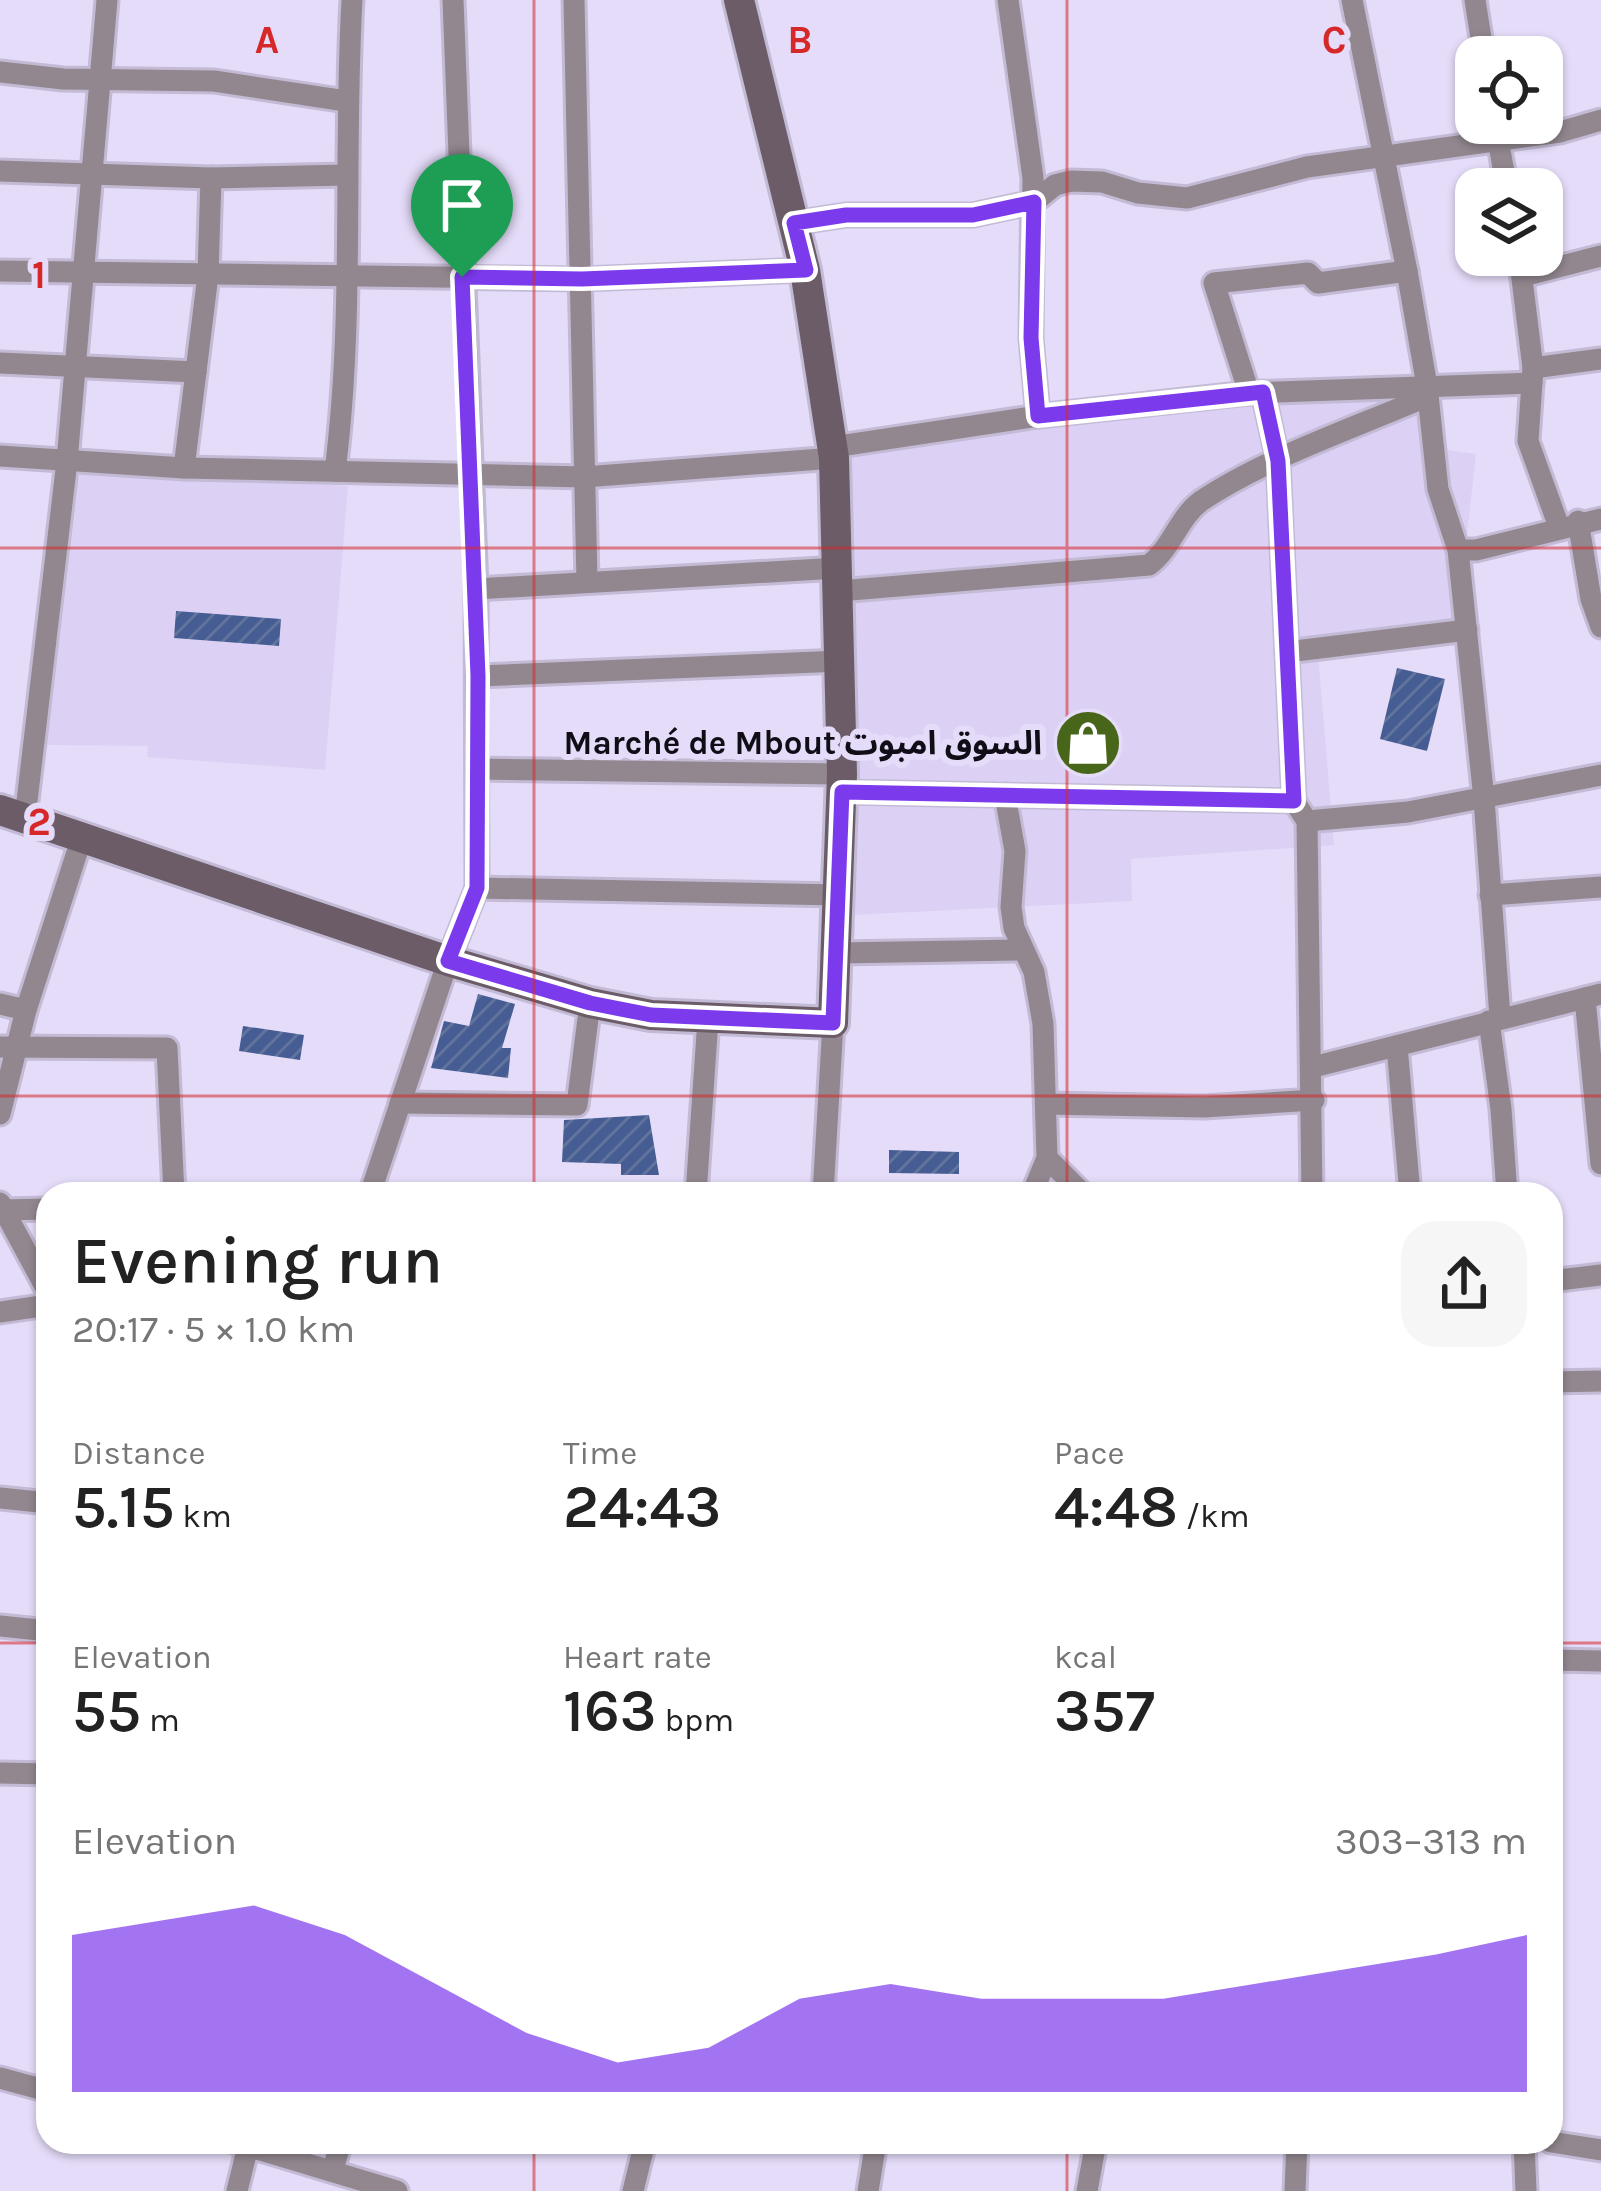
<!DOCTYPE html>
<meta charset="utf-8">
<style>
:root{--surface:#fff;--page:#f6f6f6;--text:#222;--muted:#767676;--accent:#7c3aed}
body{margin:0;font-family:Karla,"Noto Sans Arabic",sans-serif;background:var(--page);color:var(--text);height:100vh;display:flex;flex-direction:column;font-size:45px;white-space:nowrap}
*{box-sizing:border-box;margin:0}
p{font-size:39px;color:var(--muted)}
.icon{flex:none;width:66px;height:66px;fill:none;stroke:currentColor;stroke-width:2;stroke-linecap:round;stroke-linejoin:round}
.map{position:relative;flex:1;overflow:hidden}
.drawer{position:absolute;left:36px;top:1182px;width:1527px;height:972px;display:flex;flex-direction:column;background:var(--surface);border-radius:36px;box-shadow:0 3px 9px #0004}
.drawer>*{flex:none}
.tools{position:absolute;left:1455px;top:36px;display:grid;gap:24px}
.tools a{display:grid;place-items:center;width:108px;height:108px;border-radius:24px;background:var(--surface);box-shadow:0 3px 9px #0004;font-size:60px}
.pin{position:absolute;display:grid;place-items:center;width:102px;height:102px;color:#fff;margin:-123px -51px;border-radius:50% 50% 50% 0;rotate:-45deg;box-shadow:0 0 12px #0007}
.pin .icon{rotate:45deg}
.round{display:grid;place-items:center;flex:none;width:126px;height:126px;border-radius:36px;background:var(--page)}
.overview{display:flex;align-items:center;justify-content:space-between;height:204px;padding:0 36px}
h1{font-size:66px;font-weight:600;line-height:90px}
.metrics{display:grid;grid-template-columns:repeat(3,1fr);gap:18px;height:204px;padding:12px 36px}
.metrics div{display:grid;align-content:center}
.metrics b{font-size:60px;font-weight:600}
.metrics small{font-size:33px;font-weight:400}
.metrics p{font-size:33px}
.chart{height:336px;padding:24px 36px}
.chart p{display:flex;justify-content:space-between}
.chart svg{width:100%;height:216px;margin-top:12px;fill:var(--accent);opacity:.7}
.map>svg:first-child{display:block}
.built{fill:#dcd1f5}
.building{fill:url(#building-hatch)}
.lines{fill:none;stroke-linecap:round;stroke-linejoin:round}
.street-casing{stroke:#c3bbd5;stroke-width:27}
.secondary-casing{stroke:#c3bbd5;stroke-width:36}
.street{stroke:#92878f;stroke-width:21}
.secondary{stroke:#6b5c68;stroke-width:30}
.route-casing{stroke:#fff;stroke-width:24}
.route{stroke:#7c3aed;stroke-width:15}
.grid{fill:none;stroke:#d62828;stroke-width:3;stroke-opacity:0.55}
.labels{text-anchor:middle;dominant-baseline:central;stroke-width:12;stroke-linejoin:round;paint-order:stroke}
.poi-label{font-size:33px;font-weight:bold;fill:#100d17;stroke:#e5dcf9;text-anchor:end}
.grid-label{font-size:39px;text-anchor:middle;font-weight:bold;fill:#d62828;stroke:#e5dcf9;stroke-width:12;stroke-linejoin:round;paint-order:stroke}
</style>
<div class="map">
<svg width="1601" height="2191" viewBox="0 0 1601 2191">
<defs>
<pattern id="building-hatch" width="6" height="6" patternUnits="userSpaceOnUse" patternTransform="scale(3)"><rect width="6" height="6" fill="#455d93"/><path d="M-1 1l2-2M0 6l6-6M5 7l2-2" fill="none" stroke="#62739c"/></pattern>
</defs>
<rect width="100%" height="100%" fill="#e5dcf9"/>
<!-- built -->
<g class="built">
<path d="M 1413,395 L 1420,411 L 1419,446 L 1476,454 L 1457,624 L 1317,642 L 1334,845 L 1131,859 L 1132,901 L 852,915 L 842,458 L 1039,424 L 1275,400 Z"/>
<path d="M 80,470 L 348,486 L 325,770 L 147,757 L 148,746 L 47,745 Z"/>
</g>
<!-- building -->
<g class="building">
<path d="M 176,611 L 281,619 L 279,646 L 174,638 Z"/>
<path d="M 1397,668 L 1445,679 L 1427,751 L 1380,739 Z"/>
<path d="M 478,994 L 515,1004 L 502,1048 L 511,1048 L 508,1078 L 431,1068 L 444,1021 L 469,1026 Z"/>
<path d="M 243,1026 L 304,1035 L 300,1060 L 239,1051 Z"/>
<path d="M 649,1115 L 659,1175 L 621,1175 L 621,1164 L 562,1162 L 564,1120 Z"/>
<path d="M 889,1150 L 959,1152 L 959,1174 L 889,1173 Z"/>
</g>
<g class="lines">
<!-- street casing -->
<g class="street-casing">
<g id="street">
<path d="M 574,0 L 587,581"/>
<path d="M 1008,0 L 1033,178 L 1031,338 L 1038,416"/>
<path d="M 1352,0 L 1407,271 L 1427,386 L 1438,489 L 1458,550 L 1484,799 L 1500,1017"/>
<path d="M 1475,0 L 1484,57"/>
<path d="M 0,72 L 63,79 L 214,81 L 346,101"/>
<path d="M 1495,123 L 1507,189"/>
<path d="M 0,171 L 211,178 L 347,175"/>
<path d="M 794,223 L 846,215 L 973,215 L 1034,202 L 1055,185 L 1071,181 L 1102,182 L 1138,193 L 1187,198 L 1307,167 L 1560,132 L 1601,120"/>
<path d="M 1519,255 L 1533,368 L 1528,441 L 1559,527"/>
<path d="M 0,271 L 582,279 L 805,270"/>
<path d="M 1523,276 L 1601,256"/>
<path d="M 0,363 L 196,372"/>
<path d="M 1533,368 L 1601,359"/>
<path d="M 1263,392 L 1278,461 L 1294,801 L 1307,821 L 1312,1194"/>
<path d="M 1249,393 L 1214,283 L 1308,273 L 1318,283 L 1407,271"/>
<path d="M 833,447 L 1038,416 L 1249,393 L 1532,383"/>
<path d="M 0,456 L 184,468 L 584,477 L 834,458"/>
<path d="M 184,468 L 208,275 L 211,178"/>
<path d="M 335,471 C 355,314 343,157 352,0"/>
<path d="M 1578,521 L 1591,599 L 1601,627"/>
<path d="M 1458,550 L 1476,550 L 1601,519"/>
<path d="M 476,589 L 838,568"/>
<path d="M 839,591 L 1149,565 C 1172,548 1178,518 1201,501 C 1265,458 1357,427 1428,396"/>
<path d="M 1287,652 L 1467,630"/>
<path d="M 478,676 L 841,661"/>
<path d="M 478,769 L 842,774"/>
<path d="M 842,792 L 1294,801"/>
<path d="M 1005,795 L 1015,851 L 1011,907 L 1014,928 L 1034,972 L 1043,1024 L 1047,1158 L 1032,1194"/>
<path d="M 25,818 L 67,461 L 107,0"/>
<path d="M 1307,821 L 1408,812 L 1601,775"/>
<path d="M 477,888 L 839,895"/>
<path d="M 1490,895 L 1601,887"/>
<path d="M 837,953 L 1023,950"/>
<path d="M 1585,998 L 1601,1164"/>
<path d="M 0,1004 L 26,1010"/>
<path d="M 1489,1021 L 1501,1109 L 1507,1194"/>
<path d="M 1397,1046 L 1410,1194"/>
<path d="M 0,1047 L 167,1048 L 174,1194"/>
<path d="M 1313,1067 L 1601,994"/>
<path d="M 400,1103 L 577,1105 L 590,1003"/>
<path d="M 1046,1104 L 1204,1107 L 1314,1100"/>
<path d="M 0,1114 L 26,1010 L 82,837"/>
<path d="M 1047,1158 L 1083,1194"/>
<path d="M 370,1194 L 448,961 L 477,888 L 476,589 L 453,0"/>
<path d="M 696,1194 L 708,1019"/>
<path d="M 823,1194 L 833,1023"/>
<path d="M 0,1203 L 48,1292"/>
<path d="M 0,1210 L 48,1209"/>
<path d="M 1551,1281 L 1601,1275"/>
<path d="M 0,1312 L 48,1305"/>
<path d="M 1551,1382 L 1601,1381"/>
<path d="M 0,1498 L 48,1503"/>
<path d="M 0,1626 L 48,1631"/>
<path d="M 1551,1660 L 1601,1661"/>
<path d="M 0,1773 L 48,1774"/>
<path d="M 0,2078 L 48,2091"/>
<path d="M 234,2142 L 397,2191"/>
<path d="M 1524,2142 L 1526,2191"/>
<path d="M 1551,2142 L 1601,2150"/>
<path d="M 333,2169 L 341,2142"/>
<path d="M 237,2191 L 249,2142"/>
<path d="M 633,2191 L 645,2142"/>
<path d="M 868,2191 L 876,2142"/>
<path d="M 1087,2191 L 1096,2142"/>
<path d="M 1295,2191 L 1297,2142"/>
</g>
</g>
<!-- secondary casing -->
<g class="secondary-casing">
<path id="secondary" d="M 0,810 L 448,961 L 590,1003 L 651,1015 L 833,1023 L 842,774 L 834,458 L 805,270 L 739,0"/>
</g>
<!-- street -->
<use href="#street" class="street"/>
<!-- secondary -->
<use href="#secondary" class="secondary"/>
</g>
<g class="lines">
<!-- route casing -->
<g class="route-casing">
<path id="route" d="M 1034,202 L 1031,338 L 1038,416 L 1263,392 L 1278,461 L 1294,801 L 842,792 L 833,1023 L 651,1015 L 590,1003 L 448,961 L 477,888 L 478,676 L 462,277 L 582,279 L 806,270 L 794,223 L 846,215 L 973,215 Z"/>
</g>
<!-- route -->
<use href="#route" class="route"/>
</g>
<!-- grid -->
<path class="grid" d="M 534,0 L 534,1194M 1067,0 L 1067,1194M 0,548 L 1601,548M 0,1096 L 1601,1096M 0,1643 L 48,1643M 1551,1643 L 1601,1643M 534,2142 L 534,2191M 1067,2142 L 1067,2191"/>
<!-- icons -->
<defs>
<g id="shop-disc" transform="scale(3.45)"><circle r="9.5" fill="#48661a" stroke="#e5dcf9"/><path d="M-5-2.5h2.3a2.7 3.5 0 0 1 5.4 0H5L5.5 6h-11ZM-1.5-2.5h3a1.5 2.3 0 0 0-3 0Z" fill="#fff"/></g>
</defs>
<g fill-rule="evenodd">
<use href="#shop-disc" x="1088" y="743"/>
</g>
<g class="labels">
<!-- poi labels -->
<g class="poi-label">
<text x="1042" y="743">Marché de Mbout السوق امبوت</text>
</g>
</g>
<g class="grid-label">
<text x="267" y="53">A</text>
<text x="800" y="53">B</text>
<text x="1334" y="53">C</text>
<text x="39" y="288">1</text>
<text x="39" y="835">2</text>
</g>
</svg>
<div class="tools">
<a><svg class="icon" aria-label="locate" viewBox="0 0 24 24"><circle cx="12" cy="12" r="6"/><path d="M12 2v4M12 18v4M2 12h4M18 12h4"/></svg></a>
<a><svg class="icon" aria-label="layers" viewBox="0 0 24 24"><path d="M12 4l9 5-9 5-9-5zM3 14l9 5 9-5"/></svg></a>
</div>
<div class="pin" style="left:462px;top:277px;background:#1e9e55"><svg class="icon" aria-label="arrive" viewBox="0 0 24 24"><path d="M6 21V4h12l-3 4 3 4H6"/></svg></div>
<section class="drawer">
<div class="overview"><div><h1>Evening run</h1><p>20:17 · 5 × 1.0 km</p></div><a class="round"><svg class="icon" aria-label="share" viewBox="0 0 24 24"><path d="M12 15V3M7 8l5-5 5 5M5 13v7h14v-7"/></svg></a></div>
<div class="metrics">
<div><p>Distance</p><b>5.15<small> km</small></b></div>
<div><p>Time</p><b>24:43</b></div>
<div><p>Pace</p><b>4:48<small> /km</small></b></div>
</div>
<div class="metrics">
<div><p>Elevation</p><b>55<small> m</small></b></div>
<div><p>Heart rate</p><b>163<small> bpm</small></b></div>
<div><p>kcal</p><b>357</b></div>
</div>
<div class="chart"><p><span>Elevation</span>303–313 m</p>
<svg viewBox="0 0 160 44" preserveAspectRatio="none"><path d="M0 44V12L10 9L20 6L30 12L40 22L50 32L60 38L70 35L80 25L90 22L100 25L110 25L120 25L130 22L140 19L150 16L160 12V44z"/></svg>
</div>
</section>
</div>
